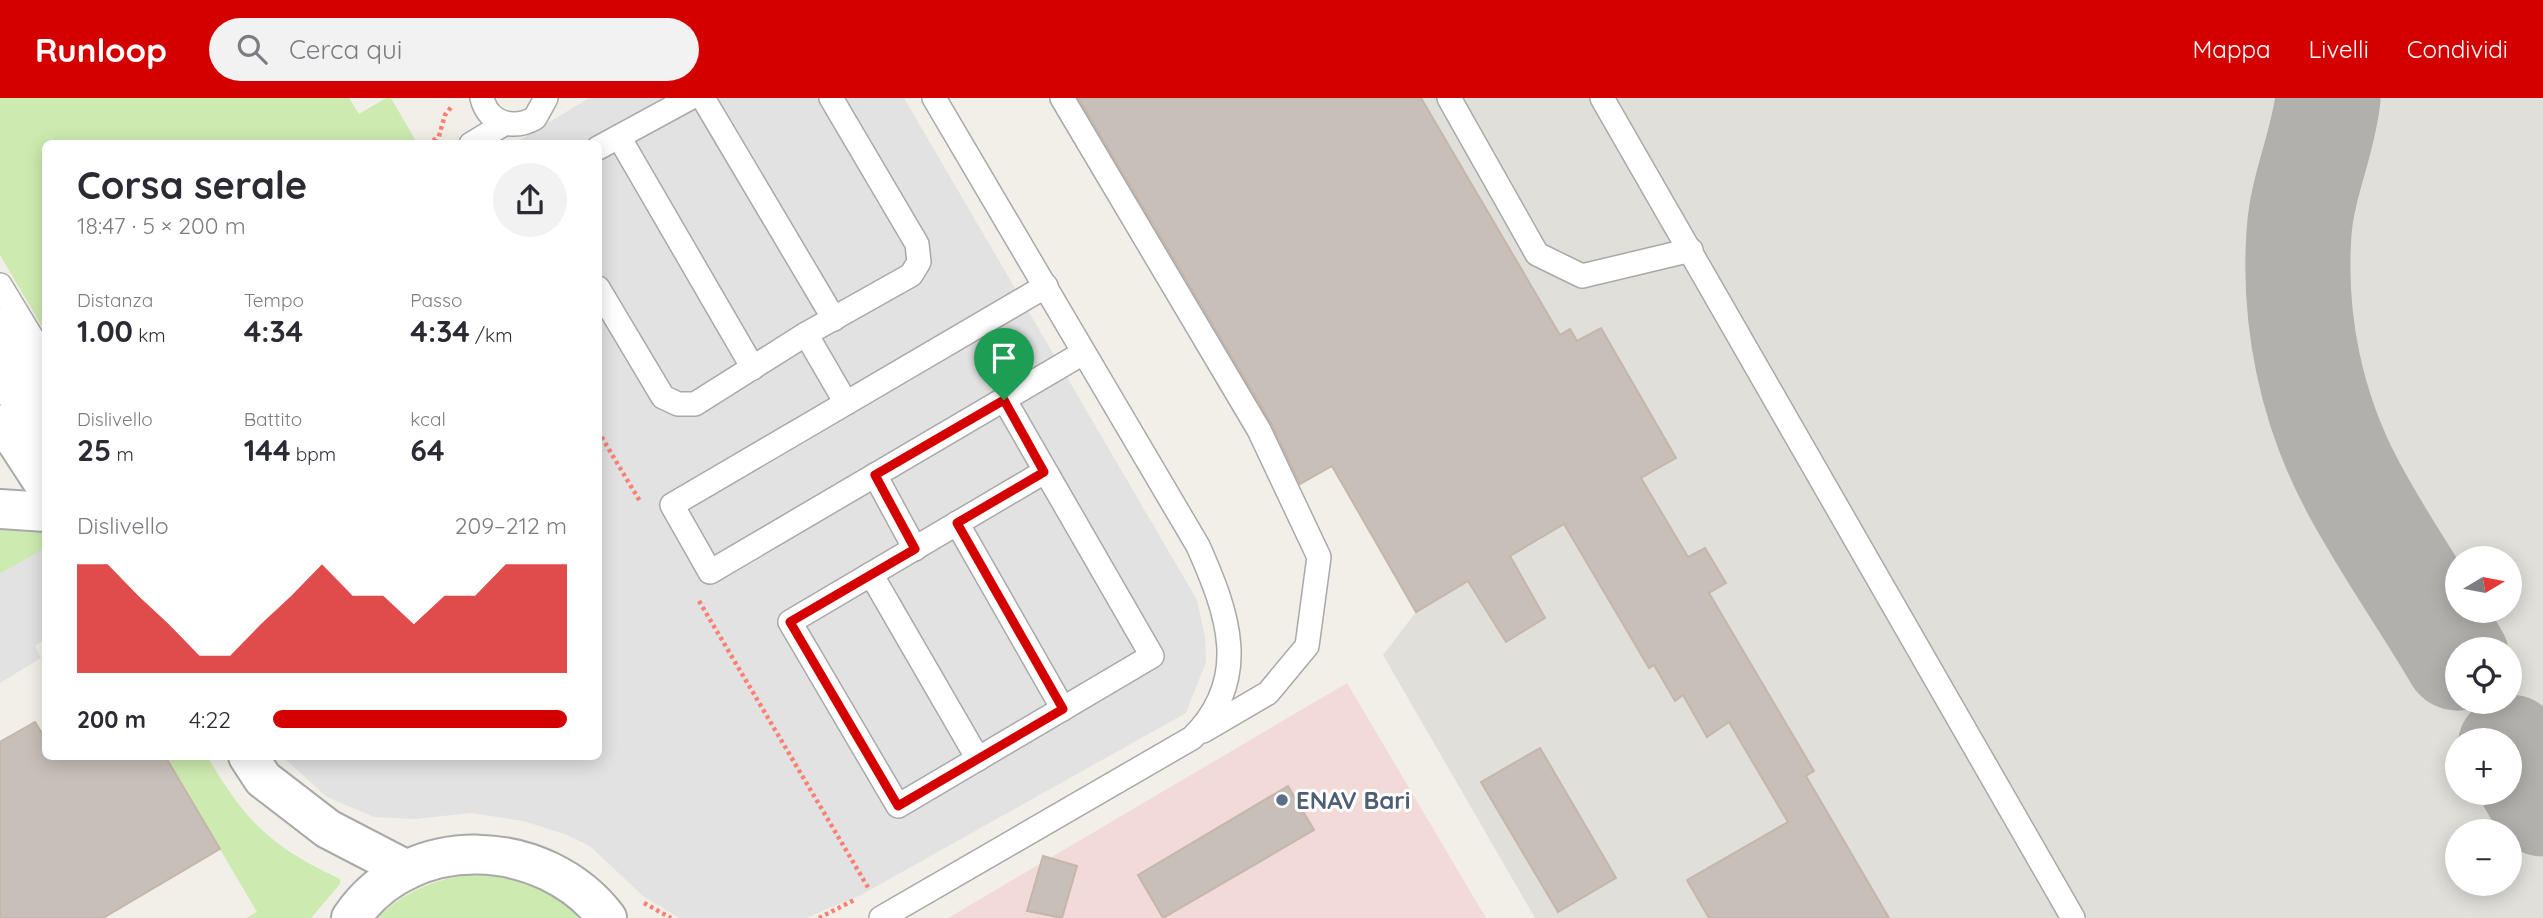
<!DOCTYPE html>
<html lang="it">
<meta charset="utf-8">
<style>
:root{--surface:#fff;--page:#f2f2f3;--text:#2b2b33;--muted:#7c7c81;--accent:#d40000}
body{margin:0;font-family:Quicksand,sans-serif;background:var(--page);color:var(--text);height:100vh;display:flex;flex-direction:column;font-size:26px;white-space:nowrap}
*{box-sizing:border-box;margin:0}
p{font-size:23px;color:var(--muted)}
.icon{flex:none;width:38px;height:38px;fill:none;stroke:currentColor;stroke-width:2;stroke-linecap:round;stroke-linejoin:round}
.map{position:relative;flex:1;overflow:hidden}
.panel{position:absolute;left:42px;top:42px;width:560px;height:620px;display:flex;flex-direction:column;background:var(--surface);border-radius:10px;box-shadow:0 4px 18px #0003}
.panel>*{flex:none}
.needle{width:46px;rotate:80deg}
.controls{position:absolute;left:2445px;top:448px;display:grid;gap:14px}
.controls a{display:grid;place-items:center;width:77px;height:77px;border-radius:50%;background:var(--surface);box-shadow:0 4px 18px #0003;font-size:35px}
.pin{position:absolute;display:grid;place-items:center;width:60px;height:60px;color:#fff;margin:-72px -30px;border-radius:50% 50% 50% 0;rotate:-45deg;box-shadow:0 0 7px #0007}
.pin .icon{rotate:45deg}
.round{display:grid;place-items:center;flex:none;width:74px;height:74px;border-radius:37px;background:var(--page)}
.summary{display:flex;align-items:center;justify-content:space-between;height:119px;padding:0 35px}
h1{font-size:38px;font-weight:700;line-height:52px}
.metrics{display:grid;grid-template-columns:repeat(3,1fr);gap:10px;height:119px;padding:7px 35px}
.metrics div{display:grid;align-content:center}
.metrics b{font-size:30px;font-weight:700}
.metrics small{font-size:19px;font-weight:400}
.metrics p{font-size:19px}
.chart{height:196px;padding:14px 35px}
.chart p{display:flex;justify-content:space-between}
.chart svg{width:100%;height:126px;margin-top:7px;fill:var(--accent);opacity:.7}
ul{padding:0 35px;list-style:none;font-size:23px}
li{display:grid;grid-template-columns:112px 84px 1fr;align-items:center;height:52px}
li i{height:18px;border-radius:9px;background:var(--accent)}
header{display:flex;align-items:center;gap:42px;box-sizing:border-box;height:98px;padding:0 35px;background:var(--accent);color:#fff}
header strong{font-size:33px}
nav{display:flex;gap:38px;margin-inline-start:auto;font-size:24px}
.search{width:490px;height:63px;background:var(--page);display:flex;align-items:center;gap:18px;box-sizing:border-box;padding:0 24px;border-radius:38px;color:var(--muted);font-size:26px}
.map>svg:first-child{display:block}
.commercial{fill:#f2dad9}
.airport{fill:#e1dfda;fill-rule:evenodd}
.grass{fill:#cdebb0}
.parking{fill:#e2e2e2}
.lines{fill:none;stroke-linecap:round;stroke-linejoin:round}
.taxiway{stroke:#b1b0ac;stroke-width:105}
.building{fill:#c7bfb8;stroke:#c4b6ab;stroke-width:2}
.lane-casing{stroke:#a9a9a9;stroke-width:26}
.street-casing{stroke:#a9a9a9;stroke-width:42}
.path{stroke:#fa8072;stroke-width:4.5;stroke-dasharray:3.5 3.5;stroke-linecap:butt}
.lane{stroke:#fff;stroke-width:23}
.street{stroke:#fff;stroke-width:38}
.route-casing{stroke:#fff;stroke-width:14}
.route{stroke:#d40000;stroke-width:9}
.service-dot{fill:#5c6f8a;stroke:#fff;stroke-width:2.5}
.labels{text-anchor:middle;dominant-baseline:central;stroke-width:6;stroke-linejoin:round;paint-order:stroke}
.service-label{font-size:24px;font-weight:bold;fill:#4e5e75;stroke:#fff;text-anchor:start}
</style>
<header>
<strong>Runloop</strong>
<div class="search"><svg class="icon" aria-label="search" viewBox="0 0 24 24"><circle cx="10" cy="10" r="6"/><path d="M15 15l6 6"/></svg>Cerca qui</div>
<nav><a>Mappa</a><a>Livelli</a><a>Condividi</a></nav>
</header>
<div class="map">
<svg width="2543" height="820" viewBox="0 0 2543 820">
<rect width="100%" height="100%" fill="#f2efe9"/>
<!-- commercial -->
<path class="commercial" d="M 1347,585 L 1486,820 L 948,820 Z"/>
<!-- airport -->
<path class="airport" d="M 1074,0 L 2543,0 L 2543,820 L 1535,820 L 1383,557 L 1416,514 L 1332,368 L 1300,386 ZM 2457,460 L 2510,460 L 2510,513 L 2457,513 ZM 2457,551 L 2510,551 L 2510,604 L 2457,604 ZM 2457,642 L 2510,642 L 2510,695 L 2457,695 ZM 2457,733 L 2510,733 L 2510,786 L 2457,786 Z"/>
<!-- grass -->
<g class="grass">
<path d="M 0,0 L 349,0 L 359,16 L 386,0 L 391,0 L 417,45 L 46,46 L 45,234 L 0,157 Z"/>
<path d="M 0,427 L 39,432 L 45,436 L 45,455 L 43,452 L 0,476 Z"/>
<path d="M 165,658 L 207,658 C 245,723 271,749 340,781 L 340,786 L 311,820 L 246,820 L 257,814 Z"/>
<path d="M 486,776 C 523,780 555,794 581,820 L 377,820 C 408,790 444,777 486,776 Z"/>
</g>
<!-- parking -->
<g class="parking">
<path d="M 589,0 L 904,0 L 1197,502 L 1205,539 L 1206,564 L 1186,615 L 861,797 L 806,820 L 679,820 L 643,798 L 591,749 L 565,736 L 523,723 L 471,715 L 415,721 L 374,719 L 327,699 L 284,660 L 283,658 L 598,658 L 598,46 L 515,45 Z"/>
<path d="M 43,451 L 46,455 L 45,541 L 35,548 L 41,560 L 0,585 L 0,476 Z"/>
</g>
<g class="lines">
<!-- taxiway -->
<g class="taxiway">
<path d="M 2328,0 C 2323,46 2302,88 2299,135 C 2293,222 2311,310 2352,387 C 2383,446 2423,502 2457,560"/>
<path d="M 2510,649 L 2543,706"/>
</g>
</g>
<!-- building -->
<g class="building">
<path d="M 1078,0 L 1421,0 L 1560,237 L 1570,231 L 1577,243 L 1601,230 L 1676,360 L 1641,380 L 1688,459 L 1705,450 L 1726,485 L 1709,495 L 1814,673 L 1806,678 L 1889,820 L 1709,820 L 1687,782 L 1788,724 L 1729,624 L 1707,639 L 1683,597 L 1675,603 L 1654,567 L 1649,570 L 1564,426 L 1510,458 L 1545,520 L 1506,544 L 1468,483 L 1416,514 L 1332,368 L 1300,386 L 1271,325 Z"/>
<path d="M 35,624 L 46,642 L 46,658 L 165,658 L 220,751 L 103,820 L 0,820 L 0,644 Z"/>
<path d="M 1540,650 L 1616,780 L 1558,814 L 1481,684 Z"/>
<path d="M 1288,688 L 1314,732 L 1163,820 L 1138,777 Z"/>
<path d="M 1043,758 L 1077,768 L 1062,820 L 1027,813 Z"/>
</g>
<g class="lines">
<!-- lane casing -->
<g class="lane-casing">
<g id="lane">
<path d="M 482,0 C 488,26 514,32 535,20 L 546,0"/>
<path d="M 703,0 L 834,221"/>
<path d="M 1062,0 L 1259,332 L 1319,459 L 1307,548 L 1268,595 L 1203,633"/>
<path d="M 1449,0 L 1537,156 L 1582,178 L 1691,152"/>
<path d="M 1602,0 L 2073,820"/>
<path d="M 619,39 L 753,270"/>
<path d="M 471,46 L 504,26"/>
<path d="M 598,50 L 690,0"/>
<path d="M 0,187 L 46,263"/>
<path d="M 1046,188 L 672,407 L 710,474 L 1083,255"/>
<path d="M 598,190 L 663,299 L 678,306 L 695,306 L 806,236 L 911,177 L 919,164 L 917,146 L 831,0"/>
<path d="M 806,236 L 846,305"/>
<path d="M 1004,301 L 1152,558 L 898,708 L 790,524 L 1044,374"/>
<path d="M 875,377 L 915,451"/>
<path d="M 957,425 L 1063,611"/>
<path d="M 871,476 L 978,661"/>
<path d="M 881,820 L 1192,640 C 1252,581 1228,515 1198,448 L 934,0"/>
</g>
</g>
<!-- street casing -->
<g class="street-casing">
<g id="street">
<path d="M 0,229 L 37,290"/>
<path d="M 0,269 L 46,345"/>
<path d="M 5,326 L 46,389"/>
<path d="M 0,411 L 46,414"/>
<path d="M 248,658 L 263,681 L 328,731 L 407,772"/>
<path d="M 351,820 C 411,732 545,739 607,820"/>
</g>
</g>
<!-- path -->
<g class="path">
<path d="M 437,45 L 445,17 L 452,8"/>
<path d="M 427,46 L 437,40"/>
<path d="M 598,333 L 641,405"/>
<path d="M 699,503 L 869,791"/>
<path d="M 644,805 L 671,820"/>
<path d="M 819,820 L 856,801"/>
</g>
<!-- lane -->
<use href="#lane" class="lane"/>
<!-- street -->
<use href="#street" class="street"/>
</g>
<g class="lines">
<!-- route casing -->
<g class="route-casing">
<path id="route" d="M 1004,302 L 1044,374 L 957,425 L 1063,611 L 898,708 L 790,524 L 915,451 L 875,377 Z"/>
</g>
<!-- route -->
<use href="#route" class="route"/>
</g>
<!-- markers -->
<circle class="service-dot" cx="1282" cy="702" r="7"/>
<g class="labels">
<!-- service labels -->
<g class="service-label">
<text x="1296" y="702">ENAV Bari</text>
</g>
</g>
</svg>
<div class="controls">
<a><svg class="needle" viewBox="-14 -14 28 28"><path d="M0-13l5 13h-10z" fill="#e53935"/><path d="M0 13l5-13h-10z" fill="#7c7c81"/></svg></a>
<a><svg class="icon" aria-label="locate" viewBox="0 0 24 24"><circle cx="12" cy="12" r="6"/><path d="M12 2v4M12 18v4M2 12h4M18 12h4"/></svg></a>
<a>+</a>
<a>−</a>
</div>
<div class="pin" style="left:1004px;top:302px;background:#1e9e55"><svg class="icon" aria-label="arrive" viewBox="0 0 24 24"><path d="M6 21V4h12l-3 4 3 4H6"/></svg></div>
<section class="panel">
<div class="summary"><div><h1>Corsa serale</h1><p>18:47 · 5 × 200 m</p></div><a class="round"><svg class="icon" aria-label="share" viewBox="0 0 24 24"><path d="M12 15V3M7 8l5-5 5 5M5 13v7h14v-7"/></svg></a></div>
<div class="metrics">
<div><p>Distanza</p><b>1.00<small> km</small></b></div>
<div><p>Tempo</p><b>4:34</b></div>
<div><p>Passo</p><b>4:34<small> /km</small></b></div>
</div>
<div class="metrics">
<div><p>Dislivello</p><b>25<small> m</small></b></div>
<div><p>Battito</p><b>144<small> bpm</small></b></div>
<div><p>kcal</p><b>64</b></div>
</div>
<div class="chart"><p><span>Dislivello</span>209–212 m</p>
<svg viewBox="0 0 160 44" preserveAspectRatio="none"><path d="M0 44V6L10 6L20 17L30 27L40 38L50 38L60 27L70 17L80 6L90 17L100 17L110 27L120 17L130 17L140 6L150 6L160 6V44z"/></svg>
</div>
<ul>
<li><b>200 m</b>4:22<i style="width:100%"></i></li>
</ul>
</section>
</div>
